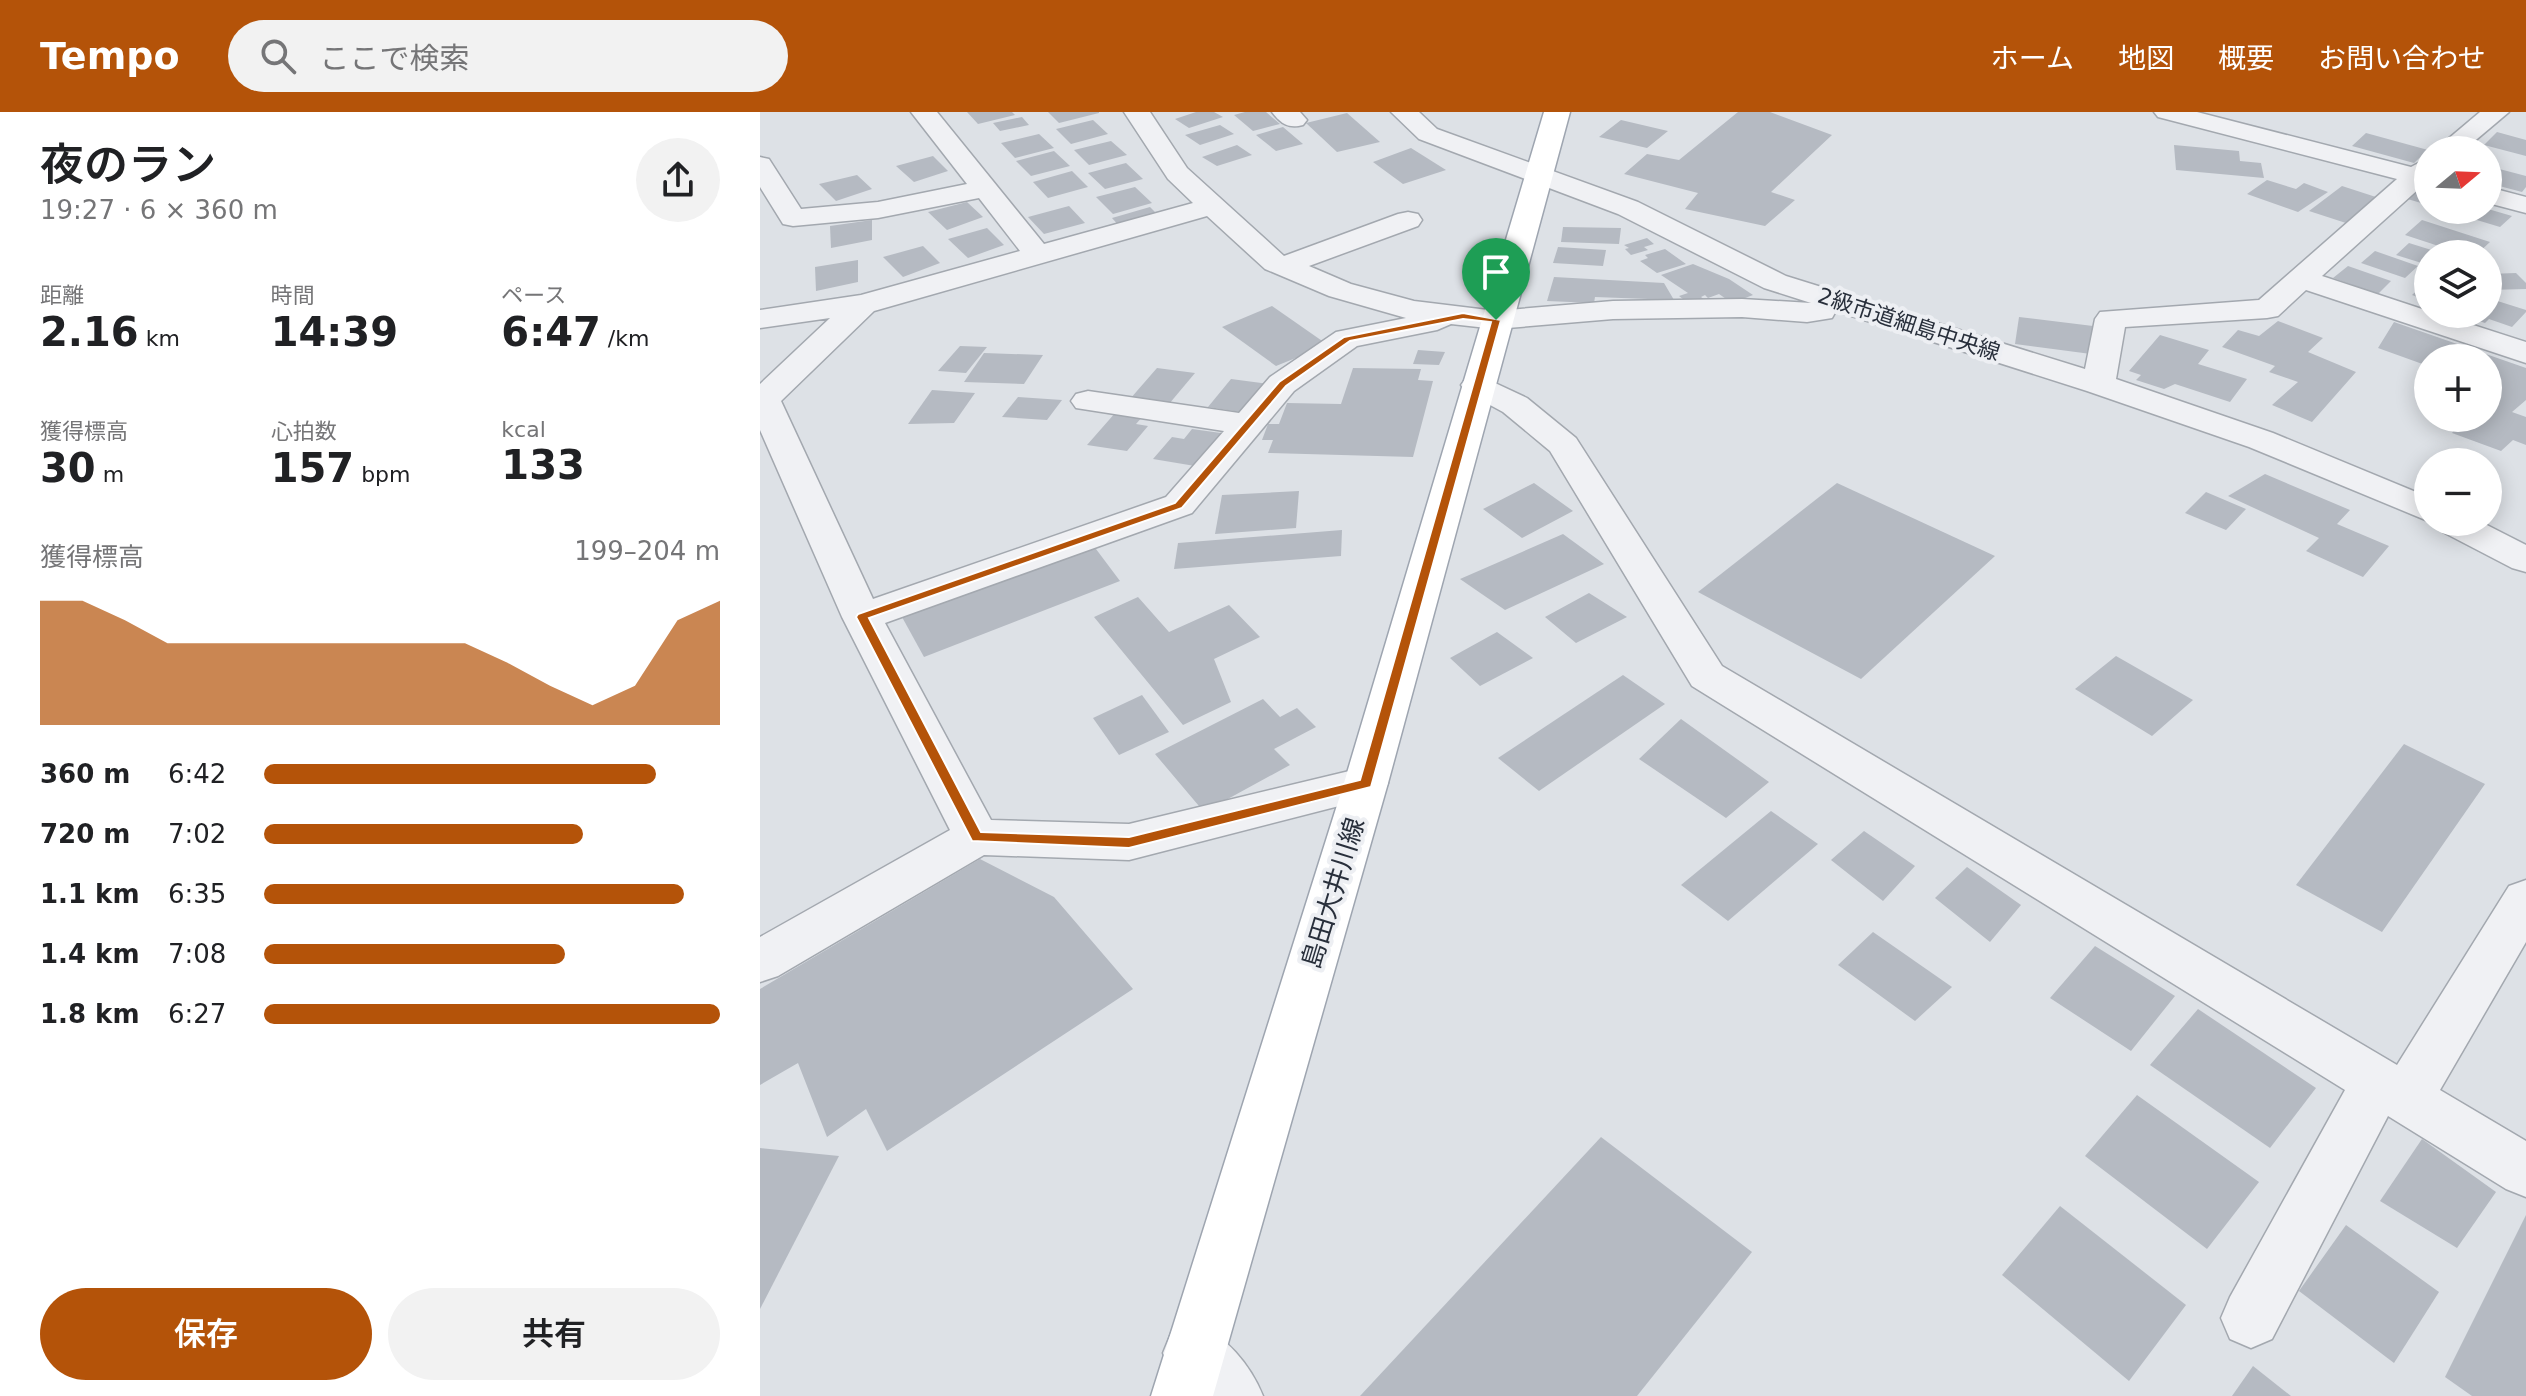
<!DOCTYPE html>
<html lang="ja">
<meta charset="utf-8">
<style>
:root{--surface:#fff;--page:#f2f2f2;--text:#202124;--muted:#757577;--accent:#b45309}
body{margin:0;font-family:"DejaVu Sans","Noto Sans JP",sans-serif;background:var(--page);color:var(--text);height:100vh;display:flex;flex-direction:column;font-size:30px;white-space:nowrap}
*{box-sizing:border-box;margin:0}
p{font-size:26px;color:var(--muted)}
.icon{flex:none;width:44px;height:44px;fill:none;stroke:currentColor;stroke-width:2;stroke-linecap:round;stroke-linejoin:round}
.map{position:relative;flex:1;overflow:hidden}
.panel{display:flex;flex-direction:column;background:var(--surface);width:760px}
.panel>*{flex:none}
.needle{width:52px;rotate:71deg}
.controls{position:absolute;left:1654px;top:24px;display:grid;gap:16px}
.controls a{display:grid;place-items:center;width:88px;height:88px;border-radius:50%;background:var(--surface);box-shadow:0 4px 20px #0003;font-size:40px}
.pin{position:absolute;display:grid;place-items:center;width:68px;height:68px;color:#fff;margin:-82px -34px;border-radius:50% 50% 50% 0;rotate:-45deg;box-shadow:0 0 8px #0007}
.pin .icon{rotate:45deg}
.round{display:grid;place-items:center;flex:none;width:84px;height:84px;border-radius:42px;background:var(--page)}
.head{display:flex;align-items:center;justify-content:space-between;height:136px;padding:0 40px}
h1{font-size:44px;font-weight:600;line-height:60px}
.stats{display:grid;grid-template-columns:repeat(3,1fr);gap:12px;height:136px;padding:8px 40px}
.stats div{display:grid;align-content:center}
.stats b{font-size:40px;font-weight:600}
.stats small{font-size:22px;font-weight:400}
.stats p{font-size:22px}
.chart{height:224px;padding:16px 40px}
.chart p{display:flex;justify-content:space-between}
.chart svg{width:100%;height:144px;margin-top:8px;fill:var(--accent);opacity:.7}
.action{display:flex;gap:16px;margin-top:auto;padding:16px 40px}
.action a{flex:1;height:92px;border-radius:48px;background:var(--accent);color:#fff;font-size:32px;font-weight:600;line-height:92px;text-align:center}
.action a+a{background:var(--page);color:var(--text)}
ul{padding:0 40px;list-style:none;font-size:26px}
li{display:grid;grid-template-columns:128px 96px 1fr;align-items:center;height:60px}
li i{height:20px;border-radius:10px;background:var(--accent)}
header{display:flex;align-items:center;gap:48px;box-sizing:border-box;height:112px;padding:0 40px;background:var(--accent);color:#fff}
header strong{font-size:38px}
nav{display:flex;gap:44px;margin-inline-start:auto;font-size:28px}
.search{width:560px;height:72px;background:var(--page);display:flex;align-items:center;gap:20px;box-sizing:border-box;padding:0 28px;border-radius:44px;color:var(--muted);font-size:30px}
main{display:flex;flex:1;min-height:0}
.map>svg:first-child{display:block}
.building{fill:#b5bac2}
.lines{fill:none;stroke-linecap:round;stroke-linejoin:round}
.minor-casing{stroke:#a3a8af;stroke-width:3}
.major-casing{stroke:#9ea5b0;stroke-width:3}
.minor{fill:#f0f1f4;fill-rule:evenodd}
.major{fill:#fff;fill-rule:evenodd}
.route{fill:#b45309;stroke:#fff;stroke-width:2;fill-rule:evenodd}
.labels{text-anchor:middle;dominant-baseline:central;stroke-width:8;stroke-linejoin:round;paint-order:stroke}
.far-street-label{font-size:22px;fill:#282f3b;stroke:#edeff3}
.street-label{font-size:26px;fill:#282f3b;stroke:#edeff3}
</style>
<header>
<strong>Tempo</strong>
<div class="search"><svg class="icon" aria-label="search" viewBox="0 0 24 24"><circle cx="10" cy="10" r="6"/><path d="M15 15l6 6"/></svg>ここで検索</div>
<nav><a>ホーム</a><a>地図</a><a>概要</a><a>お問い合わせ</a></nav>
</header>
<main>
<section class="panel">
<div class="head"><div><h1>夜のラン</h1><p>19:27 · 6 × 360 m</p></div><a class="round"><svg class="icon" aria-label="share" viewBox="0 0 24 24"><path d="M12 15V3M7 8l5-5 5 5M5 13v7h14v-7"/></svg></a></div>
<div class="stats">
<div><p>距離</p><b>2.16<small> km</small></b></div>
<div><p>時間</p><b>14:39</b></div>
<div><p>ペース</p><b>6:47<small> /km</small></b></div>
</div>
<div class="stats">
<div><p>獲得標高</p><b>30<small> m</small></b></div>
<div><p>心拍数</p><b>157<small> bpm</small></b></div>
<div><p>kcal</p><b>133</b></div>
</div>
<div class="chart"><p><span>獲得標高</span>199–204 m</p>
<svg viewBox="0 0 160 44" preserveAspectRatio="none"><path d="M0 44V6L10 6L20 12L30 19L40 19L50 19L60 19L70 19L80 19L90 19L100 19L110 25L120 32L130 38L140 32L150 12L160 6V44z"/></svg>
</div>
<ul>
<li><b>360 m</b>6:42<i style="width:86%"></i></li>
<li><b>720 m</b>7:02<i style="width:70%"></i></li>
<li><b>1.1 km</b>6:35<i style="width:92%"></i></li>
<li><b>1.4 km</b>7:08<i style="width:66%"></i></li>
<li><b>1.8 km</b>6:27<i style="width:100%"></i></li>
</ul>
<div class="action"><a>保存</a><a>共有</a></div>
</section>
<div class="map">
<svg width="1766" height="1284" viewBox="0 0 1766 1284">
<rect width="100%" height="100%" fill="#dde1e6"/>
<!-- building -->
<g class="building">
<path d="M 207,0 L 252,0 L 255,3 L 218,12 Z"/>
<path d="M 288,0 L 339,0 L 339,1 L 299,11 Z"/>
<path d="M 436,0 L 454,0 L 463,5 L 429,16 L 415,7 Z"/>
<path d="M 485,0 L 506,0 L 520,12 L 493,19 L 474,3 Z"/>
<path d="M 978,0 L 1010,0 L 1072,23 L 1011,80 L 1035,88 L 1005,114 L 925,97 L 938,81 L 864,62 L 887,42 L 919,48 Z"/>
<path d="M 587,1 L 620,30 L 577,40 L 546,11 Z"/>
<path d="M 262,5 L 269,13 L 240,19 L 233,11 Z"/>
<path d="M 333,8 L 348,22 L 311,32 L 296,17 Z"/>
<path d="M 861,8 L 908,19 L 887,36 L 839,25 Z"/>
<path d="M 460,13 L 474,22 L 440,33 L 425,23 Z"/>
<path d="M 523,15 L 543,32 L 516,39 L 496,23 Z"/>
<path d="M 1737,20 L 1766,28 L 1766,44 L 1724,33 Z"/>
<path d="M 1606,21 L 1668,38 L 1654,51 L 1592,34 Z"/>
<path d="M 279,22 L 294,36 L 255,46 L 241,31 Z"/>
<path d="M 351,29 L 367,43 L 329,53 L 314,38 Z"/>
<path d="M 477,33 L 492,43 L 457,54 L 442,45 Z"/>
<path d="M 1414,33 L 1479,39 L 1480,49 L 1501,51 L 1504,66 L 1416,58 Z"/>
<path d="M 651,36 L 686,58 L 643,72 L 613,50 Z"/>
<path d="M 294,39 L 310,54 L 271,64 L 256,49 Z"/>
<path d="M 173,44 L 188,59 L 154,70 L 136,54 Z"/>
<path d="M 366,51 L 383,67 L 345,77 L 328,61 Z"/>
<path d="M 1728,54 L 1766,64 L 1766,75 L 1762,80 L 1728,71 Z"/>
<path d="M 312,59 L 328,75 L 288,86 L 273,70 Z"/>
<path d="M 97,63 L 112,77 L 76,89 L 59,72 Z"/>
<path d="M 1507,68 L 1536,77 L 1544,71 L 1568,80 L 1538,100 L 1487,82 Z"/>
<path d="M 1582,74 L 1619,86 L 1589,112 L 1549,99 Z"/>
<path d="M 375,75 L 392,91 L 353,102 L 336,85 Z"/>
<path d="M 1656,76 L 1668,79 L 1668,93 L 1644,86 Z"/>
<path d="M 207,90 L 223,105 L 187,118 L 168,100 Z"/>
<path d="M 309,94 L 325,111 L 284,122 L 268,105 Z"/>
<path d="M 390,95 L 399,104 L 360,115 L 352,106 Z"/>
<path d="M 1728,97 L 1752,104 L 1740,115 L 1697,102 L 1701,98 Z"/>
<path d="M 112,108 L 112,128 L 71,136 L 70,114 Z"/>
<path d="M 1662,108 L 1730,130 L 1717,142 L 1703,142 L 1645,123 Z"/>
<path d="M 803,115 L 861,116 L 859,132 L 801,130 Z"/>
<path d="M 227,116 L 244,133 L 208,146 L 188,127 Z"/>
<path d="M 887,126 L 894,132 L 884,135 L 888,138 L 871,143 L 865,137 L 869,136 L 864,133 Z"/>
<path d="M 1649,131 L 1681,141 L 1681,142 L 1668,142 L 1668,153 L 1636,143 Z"/>
<path d="M 163,134 L 180,151 L 143,165 L 123,145 Z"/>
<path d="M 798,135 L 846,138 L 843,154 L 793,151 Z"/>
<path d="M 905,137 L 926,152 L 897,161 L 880,149 L 888,146 L 885,143 Z"/>
<path d="M 1615,139 L 1658,154 L 1645,166 L 1601,151 Z"/>
<path d="M 98,148 L 98,170 L 56,179 L 55,155 Z"/>
<path d="M 933,152 L 969,167 L 993,183 L 972,191 L 959,182 L 948,186 L 945,183 L 941,185 L 946,189 L 928,191 L 919,184 L 928,181 L 901,163 Z"/>
<path d="M 1588,154 L 1631,169 L 1618,182 L 1573,166 Z"/>
<path d="M 1756,161 L 1766,171 L 1766,177 L 1728,178 L 1728,162 Z"/>
<path d="M 794,165 L 904,171 L 914,188 L 835,185 L 834,191 L 787,189 Z"/>
<path d="M 1668,168 L 1668,189 L 1652,183 Z"/>
<path d="M 1728,186 L 1766,198 L 1766,200 L 1752,215 L 1729,207 L 1725,211 L 1699,202 L 1728,202 Z"/>
<path d="M 512,194 L 568,233 L 516,254 L 462,215 Z"/>
<path d="M 1259,205 L 1333,214 L 1331,242 L 1255,232 Z"/>
<path d="M 1518,209 L 1563,226 L 1548,240 L 1596,260 L 1552,310 L 1512,293 L 1538,270 L 1509,260 L 1515,254 L 1462,235 L 1478,218 L 1499,224 Z"/>
<path d="M 1634,210 L 1766,256 L 1766,288 L 1752,300 L 1766,305 L 1766,333 L 1753,328 L 1741,339 L 1692,321 L 1704,306 L 1728,306 L 1728,246 L 1668,246 L 1668,254 L 1618,236 Z"/>
<path d="M 1400,223 L 1449,238 L 1438,252 L 1487,267 L 1470,290 L 1415,272 L 1404,277 L 1376,268 L 1381,263 L 1369,259 Z"/>
<path d="M 200,234 L 227,235 L 206,261 L 178,259 Z"/>
<path d="M 658,238 L 685,240 L 679,253 L 653,252 Z"/>
<path d="M 224,241 L 283,243 L 264,272 L 204,270 Z"/>
<path d="M 397,256 L 435,261 L 409,292 L 370,287 Z"/>
<path d="M 593,256 L 661,257 L 658,268 L 673,269 L 653,345 L 508,341 L 513,328 L 502,328 L 508,312 L 519,312 L 527,291 L 581,292 Z"/>
<path d="M 471,267 L 509,272 L 487,301 L 448,295 Z"/>
<path d="M 172,278 L 215,281 L 194,311 L 148,312 Z"/>
<path d="M 258,285 L 302,288 L 287,308 L 242,305 Z"/>
<path d="M 356,300 L 383,304 L 376,312 L 388,314 L 367,339 L 327,333 Z"/>
<path d="M 432,317 L 461,321 L 435,354 L 393,347 L 412,325 L 424,327 Z"/>
<path d="M 1505,362 L 1590,398 L 1577,412 L 1629,434 L 1603,465 L 1546,439 L 1559,426 L 1468,384 Z"/>
<path d="M 774,371 L 813,399 L 762,426 L 723,397 Z"/>
<path d="M 1077,371 L 1235,444 L 1101,567 L 938,480 Z"/>
<path d="M 539,379 L 536,416 L 455,422 L 462,383 Z"/>
<path d="M 1446,380 L 1486,397 L 1466,418 L 1425,401 Z"/>
<path d="M 582,418 L 581,444 L 414,457 L 418,431 Z"/>
<path d="M 803,422 L 844,452 L 745,498 L 700,467 Z"/>
<path d="M 333,433 L 360,469 L 164,545 L 142,505 Z"/>
<path d="M 829,481 L 867,505 L 816,531 L 785,505 Z"/>
<path d="M 378,485 L 409,520 L 469,493 L 500,525 L 454,547 L 471,590 L 423,613 L 334,505 Z"/>
<path d="M 737,520 L 773,546 L 720,574 L 690,546 Z"/>
<path d="M 1356,544 L 1433,588 L 1392,624 L 1315,577 Z"/>
<path d="M 863,563 L 905,592 L 779,679 L 738,646 Z"/>
<path d="M 382,583 L 409,620 L 359,643 L 333,606 Z"/>
<path d="M 503,587 L 520,605 L 537,596 L 556,615 L 514,637 L 530,653 L 444,700 L 395,642 Z"/>
<path d="M 921,607 L 1009,670 L 966,706 L 879,647 Z"/>
<path d="M 1644,632 L 1725,672 L 1622,820 L 1536,773 Z"/>
<path d="M 1011,699 L 1058,732 L 968,809 L 921,773 Z"/>
<path d="M 1104,719 L 1155,754 L 1123,789 L 1071,748 Z"/>
<path d="M 220,747 L 294,785 L 373,877 L 127,1039 L 106,997 L 67,1025 L 38,951 L 0,973 L 0,877 Z"/>
<path d="M 1207,755 L 1261,793 L 1230,830 L 1175,786 Z"/>
<path d="M 1113,820 L 1192,875 L 1155,909 L 1078,853 Z"/>
<path d="M 1335,834 L 1415,884 L 1371,939 L 1290,886 Z"/>
<path d="M 1438,897 L 1556,976 L 1510,1036 L 1390,953 Z"/>
<path d="M 1377,983 L 1499,1070 L 1447,1137 L 1325,1044 Z"/>
<path d="M 841,1025 L 992,1140 L 877,1284 L 600,1284 Z"/>
<path d="M 1662,1027 L 1736,1080 L 1697,1136 L 1620,1089 Z"/>
<path d="M 0,1036 L 79,1044 L 0,1197 Z"/>
<path d="M 1300,1094 L 1426,1193 L 1369,1269 L 1242,1163 Z"/>
<path d="M 1766,1103 L 1766,1284 L 1712,1284 L 1685,1265 Z"/>
<path d="M 1586,1113 L 1679,1180 L 1634,1251 L 1539,1179 Z"/>
<path d="M 1493,1254 L 1531,1284 L 1472,1284 Z"/>
</g>
<g class="lines">
<!-- minor casing -->
<g class="minor-casing">
<g id="minor">
<path d="M 151,0 L 177,0 L 284,132 L 433,91 L 408,67 L 364,0 L 390,0 L 427,56 L 524,144 L 638,102 L 648,100 L 658,102 L 662,108 L 658,114 L 549,154 L 591,172 L 654,189 L 736,199 L 853,189 L 982,187 L 1051,191 L 1004,176 L 858,102 L 659,27 L 631,0 L 659,0 L 677,17 L 878,90 L 1026,164 L 1325,257 L 1335,207 L 1340,200 L 1499,188 L 1637,67 L 1398,5 L 1394,0 L 1437,0 L 1651,55 L 1668,46 L 1668,75 L 1662,74 L 1562,164 L 1668,199 L 1668,202 L 1679,202 L 1766,230 L 1766,251 L 1546,178 L 1518,204 L 1507,206 L 1365,215 L 1356,267 L 1513,321 L 1668,385 L 1668,409 L 1489,335 L 1327,279 L 1076,199 L 1072,206 L 1047,210 L 982,205 L 853,207 L 736,217 L 691,212 L 677,218 L 597,234 L 534,279 L 432,401 L 125,511 L 231,708 L 369,712 L 606,655 L 622,659 L 628,671 L 622,683 L 369,748 L 224,743 L 18,864 L 0,870 L 0,825 L 190,718 L 82,505 L 0,318 L 0,272 L 70,206 L 0,216 L 0,198 L 101,183 L 260,139 L 219,86 L 118,106 L 33,114 L 23,112 L 0,75 L 0,45 L 9,47 L 41,97 L 118,90 L 207,72 ZM 447,104 L 505,157 L 569,184 L 646,206 L 576,220 L 510,265 L 479,301 L 328,279 L 316,282 L 311,289 L 316,296 L 464,319 L 406,385 L 113,487 L 21,289 L 114,199 Z"/>
<path d="M 512,0 L 540,0 L 547,8 L 543,13 C 529,17 521,12 512,0 Z"/>
<path d="M 1720,0 L 1749,0 L 1704,38 L 1675,38 Z"/>
<path d="M 1728,75 L 1766,85 L 1766,101 L 1728,91 Z"/>
<path d="M 718,263 L 767,286 L 816,326 L 962,554 L 1637,953 L 1749,774 L 1766,768 L 1766,830 L 1680,978 L 1766,1029 L 1766,1085 L 1746,1077 L 1628,1004 L 1512,1227 L 1491,1236 L 1470,1227 L 1461,1206 L 1470,1185 L 1585,978 L 932,574 L 790,339 L 743,300 L 706,280 L 701,273 L 706,266 Z"/>
<path d="M 1673,410 L 1721,410 L 1766,433 L 1766,460 L 1752,456 L 1679,418 Z"/>
<path d="M 434,1210 C 466,1224 490,1252 503,1284 L 431,1284 L 412,1263 L 403,1241 L 412,1219 Z"/>
</g>
</g>
<!-- major casing -->
<g class="major-casing">
<path id="major" d="M 784,0 L 810,0 L 628,671 L 453,1284 L 391,1284 L 584,671 Z"/>
</g>
<!-- minor -->
<use href="#minor" class="minor"/>
<!-- major -->
<use href="#major" class="major"/>
</g>
<!-- route -->
<path class="route" d="M 703,201 L 741,208 L 611,675 L 369,736 L 212,729 L 96,505 L 98,502 L 415,391 L 519,270 L 584,225 ZM 703,207 L 731,210 L 600,668 L 369,725 L 221,720 L 109,506 L 422,396 L 526,274 L 590,229 Z"/>
<g class="labels">
<!-- far-street labels -->
<g class="far-street-label">
<text transform="translate(1149 212) rotate(18)">2級市道細島中央線</text>
</g>
<!-- street labels -->
<g class="street-label">
<text transform="translate(573 781) rotate(-73)">島田大井川線</text>
</g>
</g>
</svg>
<div class="controls">
<a><svg class="needle" viewBox="-14 -14 28 28"><path d="M0-13l5 13h-10z" fill="#e53935"/><path d="M0 13l5-13h-10z" fill="#757577"/></svg></a>
<a><svg class="icon" aria-label="layers" viewBox="0 0 24 24"><path d="M12 4l9 5-9 5-9-5zM3 14l9 5 9-5"/></svg></a>
<a>+</a>
<a>−</a>
</div>
<div class="pin" style="left:736px;top:208px;background:#1e9e55"><svg class="icon" aria-label="arrive" viewBox="0 0 24 24"><path d="M6 21V4h12l-3 4 3 4H6"/></svg></div>
</div>
</main>
